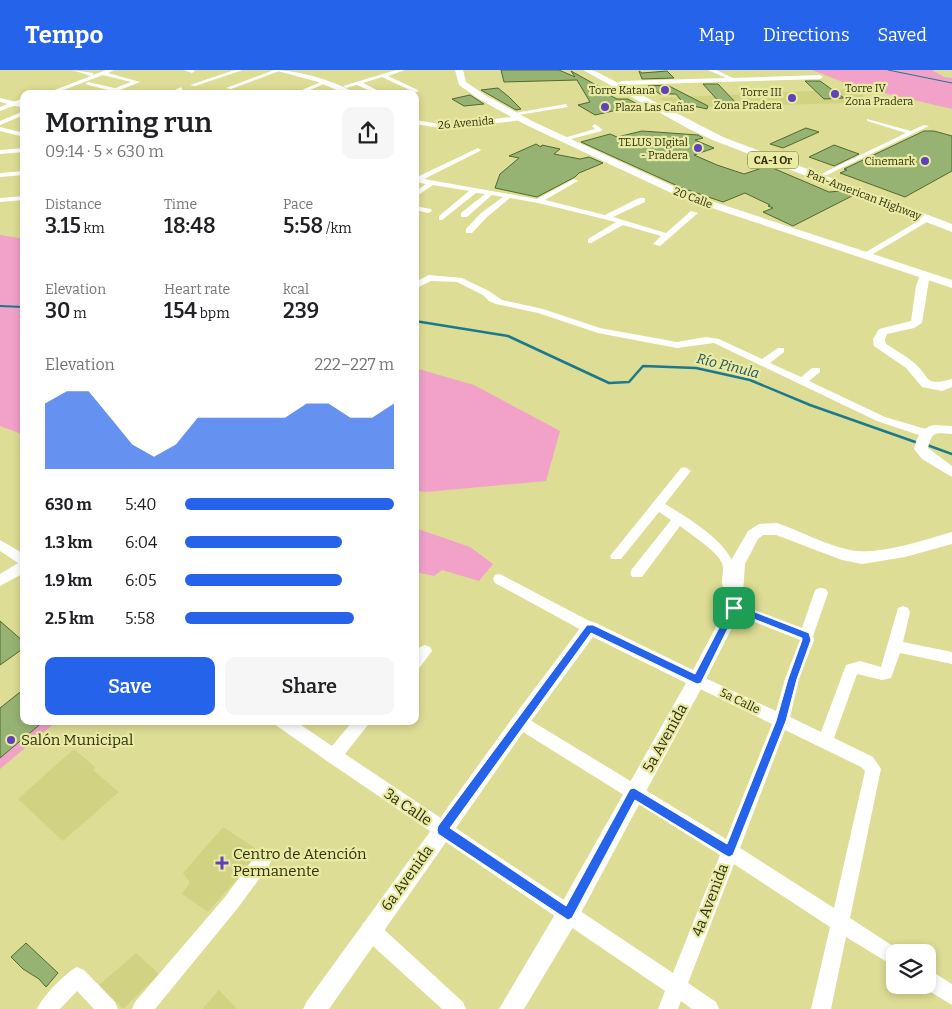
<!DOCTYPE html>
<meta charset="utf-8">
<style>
:root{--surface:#fff;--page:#f6f6f6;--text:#202124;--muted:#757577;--accent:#2563eb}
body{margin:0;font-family:Bitter,serif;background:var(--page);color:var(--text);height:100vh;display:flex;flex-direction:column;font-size:19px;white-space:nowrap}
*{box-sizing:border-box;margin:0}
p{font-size:16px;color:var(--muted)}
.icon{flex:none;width:28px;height:28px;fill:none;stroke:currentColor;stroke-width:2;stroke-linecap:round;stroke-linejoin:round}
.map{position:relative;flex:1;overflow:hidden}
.details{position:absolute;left:20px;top:20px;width:399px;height:635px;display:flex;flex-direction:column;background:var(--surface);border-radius:10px;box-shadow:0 2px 8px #0003}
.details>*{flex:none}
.fabs{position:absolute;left:886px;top:874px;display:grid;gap:10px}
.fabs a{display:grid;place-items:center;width:50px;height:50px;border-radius:10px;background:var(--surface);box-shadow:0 2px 8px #0003;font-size:25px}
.pin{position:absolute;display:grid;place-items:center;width:42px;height:42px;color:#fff;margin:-21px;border-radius:10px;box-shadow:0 2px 8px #0006}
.round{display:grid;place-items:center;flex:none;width:52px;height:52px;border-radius:10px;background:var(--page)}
.headline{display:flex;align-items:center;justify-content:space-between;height:85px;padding:0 25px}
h1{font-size:28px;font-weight:600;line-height:38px}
.stats{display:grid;grid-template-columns:repeat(3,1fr);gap:8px;height:85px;padding:5px 25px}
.stats div{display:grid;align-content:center}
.stats b{font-size:21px;font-weight:600}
.stats small{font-size:14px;font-weight:400}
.stats p{font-size:14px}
.chart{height:140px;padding:10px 25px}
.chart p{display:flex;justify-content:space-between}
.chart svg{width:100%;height:90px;margin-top:5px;fill:var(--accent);opacity:.7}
.action{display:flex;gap:10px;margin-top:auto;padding:10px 25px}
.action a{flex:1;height:58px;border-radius:10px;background:var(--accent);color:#fff;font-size:20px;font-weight:600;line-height:58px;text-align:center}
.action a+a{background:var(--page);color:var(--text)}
ul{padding:0 25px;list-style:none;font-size:16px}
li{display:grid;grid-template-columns:80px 60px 1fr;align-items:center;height:38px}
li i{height:12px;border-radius:6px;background:var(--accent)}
header{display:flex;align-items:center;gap:30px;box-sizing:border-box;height:70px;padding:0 25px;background:var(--accent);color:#fff}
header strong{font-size:24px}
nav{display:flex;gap:28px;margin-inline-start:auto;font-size:18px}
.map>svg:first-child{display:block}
.built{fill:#d2d382}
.green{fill:#f2a1c9}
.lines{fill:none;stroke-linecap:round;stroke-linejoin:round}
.stream-far2{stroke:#1b788e;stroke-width:1}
.stream-far1{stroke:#1b788e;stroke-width:2}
.stream{stroke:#1b788e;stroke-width:2.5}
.building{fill:#96b373;stroke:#506a2d}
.minor{fill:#fff;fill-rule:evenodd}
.tertiary{fill:#fff;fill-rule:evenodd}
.secondary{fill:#fff;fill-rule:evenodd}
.trunk{fill:#fff;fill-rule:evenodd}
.route{fill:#2563eb;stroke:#fff;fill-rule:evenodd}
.poi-dot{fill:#5e42ba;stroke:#eaeba2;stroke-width:2}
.labels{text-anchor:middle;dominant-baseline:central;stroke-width:4.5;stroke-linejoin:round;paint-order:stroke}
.far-poi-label{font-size:11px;fill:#2f2f11;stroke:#eaeba2;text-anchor:end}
.far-street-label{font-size:11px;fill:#2f2f11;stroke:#eaeba2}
.shield{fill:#eaeba2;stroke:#67673c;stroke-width:1}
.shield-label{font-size:11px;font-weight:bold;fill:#2f2f11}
.street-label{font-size:12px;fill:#2f2f11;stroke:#eaeba2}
.water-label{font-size:14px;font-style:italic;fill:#235266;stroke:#eaeba2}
.near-street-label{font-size:15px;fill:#2f2f11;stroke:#eaeba2}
.near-poi-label{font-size:15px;fill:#2f2f11;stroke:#eaeba2;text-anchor:start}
</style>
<header>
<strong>Tempo</strong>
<nav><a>Map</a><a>Directions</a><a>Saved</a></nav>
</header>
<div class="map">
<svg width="952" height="939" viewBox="0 0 952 939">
<rect width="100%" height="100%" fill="#dddd95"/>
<!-- built -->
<g class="built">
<path d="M 855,19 L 863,24 L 863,29 L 845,33 L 678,38 L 658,28 Z"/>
<path d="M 74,679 L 95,697 L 93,700 L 119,722 L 63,771 L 18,729 Z"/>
<path d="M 223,757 L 261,782 L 208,842 L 182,824 L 190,812 L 183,803 Z"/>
<path d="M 136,883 L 159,904 L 123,939 L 99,915 Z"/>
<path d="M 219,920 L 237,939 L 202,939 Z"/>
</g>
<!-- green -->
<g class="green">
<path d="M 812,0 L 932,0 L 944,7 L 952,8 L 952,39 L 884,23 L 872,17 L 851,15 Z"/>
<path d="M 0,165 L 24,169 L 24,365 L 0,356 Z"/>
<path d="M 415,298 L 474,315 L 560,361 L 546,411 L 426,422 L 415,421 Z"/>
<path d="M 415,458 L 470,477 L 493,494 L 479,511 L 442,500 L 434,506 L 415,502 Z"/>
<path d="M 44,651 L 57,651 L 0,699 L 0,688 Z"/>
</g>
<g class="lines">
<!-- stream-far2 -->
<path class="stream-far2" d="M 888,0 L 952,13"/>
<!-- stream-far1 -->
<path class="stream-far1" d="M 0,236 L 24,237"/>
<!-- stream -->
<g class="stream">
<path d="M 415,251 L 508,266 L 609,313 L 629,312 L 643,296 L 696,298 L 750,310 L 810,335 L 918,373"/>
<path d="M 927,375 L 952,384"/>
</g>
</g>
<!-- building -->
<g class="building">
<path d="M 501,0 L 559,0 L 575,7 L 571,1 L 605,20 L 604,22 L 617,29 L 628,29 L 639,35 L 595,45 L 578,35 L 590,32 L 577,10 L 504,12 Z"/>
<path d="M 639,1 L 642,3 L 667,1 L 674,8 L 642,9 Z"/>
<path d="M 805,11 L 820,11 L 844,28 L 824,29 Z"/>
<path d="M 703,14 L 718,14 L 737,34 L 721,34 Z"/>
<path d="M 667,15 L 708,36 L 707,39 L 684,34 L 676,24 L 660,24 L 648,16 Z"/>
<path d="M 498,18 L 509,27 L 521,39 L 516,40 L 481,20 Z"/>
<path d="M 470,25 L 484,34 L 464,36 L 452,29 Z"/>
<path d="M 806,58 L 819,62 L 783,78 L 770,74 Z"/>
<path d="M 642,61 L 698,65 L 703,68 L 695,70 L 714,78 L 694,85 L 717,95 L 744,104 L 768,96 L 829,122 L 840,121 L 852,126 L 793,156 L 763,142 L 773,138 L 768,136 L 770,135 L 745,123 L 723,132 L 682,118 L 581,72 L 610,64 L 617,67 Z"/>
<path d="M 924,61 L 934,61 L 952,66 L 952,101 L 905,127 L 840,103 L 847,100 L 844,99 Z"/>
<path d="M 536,74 L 541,77 L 542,75 L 560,79 L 554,84 L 580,89 L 589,87 L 603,93 L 579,103 L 575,107 L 537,127 L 495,118 L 500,104 L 519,88 L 509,86 Z"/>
<path d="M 834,75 L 859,84 L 834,96 L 809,87 Z"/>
<path d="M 0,551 L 24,572 L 24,578 L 0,595 Z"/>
<path d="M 24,619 L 24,651 L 44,651 L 0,688 L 0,638 Z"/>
<path d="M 26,873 L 58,903 L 46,917 L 39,909 L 23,899 L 11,887 Z"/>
</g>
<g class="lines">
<!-- minor -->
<g class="minor">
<path d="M 72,0 L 93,3 L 93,5 L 106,0 L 114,0 L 108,3 L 140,12 L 115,22 L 85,14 L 88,12 L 115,18 L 131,12 L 103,5 L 53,24 L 44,24 L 91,6 Z"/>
<path d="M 184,0 L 194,0 L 195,1 L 192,3 Z"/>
<path d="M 235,0 L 243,0 L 195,16 L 190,15 Z"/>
<path d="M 274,0 L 282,0 L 231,19 L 226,18 Z"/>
<path d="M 396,0 L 405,0 L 388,6 L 418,20 L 418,22 L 414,22 L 382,7 L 363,13 L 385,24 L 377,24 L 357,15 L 346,18 L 343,16 Z"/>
<path d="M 708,0 L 716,0 L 733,8 L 820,5 L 823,7 L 820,9 L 621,15 L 618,13 L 621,11 L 726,8 Z"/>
<path d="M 321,12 L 326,13 L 301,24 L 292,24 Z"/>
<path d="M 181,17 L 183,20 L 175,24 L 167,24 Z"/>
<path d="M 244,21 L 250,23 L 251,24 L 242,24 Z"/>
<path d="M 24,28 L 24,32 L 0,41 L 0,37 Z"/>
<path d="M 566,34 L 568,37 L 512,46 L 509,44 Z"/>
<path d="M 24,41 L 24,45 L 0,55 L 0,51 Z"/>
<path d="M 867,49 L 911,61 L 924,55 L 929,56 L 827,105 L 823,105 L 823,103 L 906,63 L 867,51 Z"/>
<path d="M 595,54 L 602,59 L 602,61 L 563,71 L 560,69 L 595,59 L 592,56 Z"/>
<path d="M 0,57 L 24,63 L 24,67 L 0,61 Z"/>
<path d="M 24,78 L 24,82 L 0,84 L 0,80 Z"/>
<path d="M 478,78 L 481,80 L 480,81 L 424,109 L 537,129 L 574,109 L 578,111 L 576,112 L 545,130 L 605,145 L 639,128 L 645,128 L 645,132 L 613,147 L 666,163 L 691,141 L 698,143 L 660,176 L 653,174 L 661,166 L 623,155 L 591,173 L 588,173 L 588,169 L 616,152 L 538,133 L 510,128 L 487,147 L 472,163 L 466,163 L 466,159 L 481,143 L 503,127 L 492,125 L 467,147 L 461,147 L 461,143 L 485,124 L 476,123 L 442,150 L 439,150 L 439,146 L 469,121 L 433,115 L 415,127 L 415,122 L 426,114 L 415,112 L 415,108 Z"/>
<path d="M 24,101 L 24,105 L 0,107 L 0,103 Z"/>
<path d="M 24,126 L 24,130 L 0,132 L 0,128 Z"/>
<path d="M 415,136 L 431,139 L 432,141 L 428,143 L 415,140 Z"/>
<path d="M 925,147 L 932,149 L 868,187 L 861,185 Z"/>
<path d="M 429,205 L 462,208 L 489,221 L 502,230 L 543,239 L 600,258 L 677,272 L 706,267 L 719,269 L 762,289 L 778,278 L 784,278 L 784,282 L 770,293 L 801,307 L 812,298 L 820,298 L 820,302 L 809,311 L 885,347 L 929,360 L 930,363 L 925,367 L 877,351 L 714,273 L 677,278 L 598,263 L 538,243 L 496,234 L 489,231 L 483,225 L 457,212 L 431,211 L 415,219 L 415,212 Z"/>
<path d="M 685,397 L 691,401 L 665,434 C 688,448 750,483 733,517 L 728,518 L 723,517 C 720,509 725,501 722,493 C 717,481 690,464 680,456 L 642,507 L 632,507 L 630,503 L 632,499 L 671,450 L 659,442 L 621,489 L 611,489 L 610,486 L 681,398 Z"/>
<path d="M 0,470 L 24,484 L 24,503 L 0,516 L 0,504 L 18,493 L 0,481 Z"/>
<path d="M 500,504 L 595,554 L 597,558 L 595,562 L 590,564 L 585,562 L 495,513 L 493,509 L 495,505 Z"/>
<path d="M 821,518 L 826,519 L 828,523 L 813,566 L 814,570 L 799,609 L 790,647 L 821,662 L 846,595 L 860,591 L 881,597 L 898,538 L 903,536 L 908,538 L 910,542 L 903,572 L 952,582 L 952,594 L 900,583 L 891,608 L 882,610 L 857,604 L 834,668 L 873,687 L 881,699 L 850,848 L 902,882 L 895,882 L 895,897 L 846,867 L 831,939 L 811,939 L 830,857 L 734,794 L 688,913 L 716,932 L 719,939 L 692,939 L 681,931 L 678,939 L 658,939 L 665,921 L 327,691 L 277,656 L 274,651 L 295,651 L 332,676 L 353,651 L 371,651 L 345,684 L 673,903 L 720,785 L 515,657 L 512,652 L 515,647 L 520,645 L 525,647 L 726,769 L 772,654 L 692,615 L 690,610 L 692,605 L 697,604 L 776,641 L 785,609 L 800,570 L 729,542 L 721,532 L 723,528 L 728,527 L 739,534 L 802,558 L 814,523 L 816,519 ZM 785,660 L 861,697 L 865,701 L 834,838 L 740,778 Z"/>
<path d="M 425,575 L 430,577 L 432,581 L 420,597 L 415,599 L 415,583 L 420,577 Z"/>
<path d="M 262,782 L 268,785 L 271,791 L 268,797 L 237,839 L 155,939 L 132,939 L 135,932 L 225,827 L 256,785 Z"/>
<path d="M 370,851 L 377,853 L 463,932 L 466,939 L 442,939 L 363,867 L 361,860 L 363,853 Z"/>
<path d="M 77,897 L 84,900 L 115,932 L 118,939 L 94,939 L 77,921 L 60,939 L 37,939 C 42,927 65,903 77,897 Z"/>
<path d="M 928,899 L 952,914 L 952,935 L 921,916 L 928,915 Z"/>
</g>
<!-- tertiary -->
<g class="tertiary">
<path d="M 274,0 C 297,0 337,11 356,24 L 346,24 L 318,12 Z"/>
<path d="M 0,28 L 24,34 L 24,38 L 0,32 Z"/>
<path d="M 519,46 L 523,48 L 522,50 L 446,59 L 415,54 L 415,50 L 446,55 Z"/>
<path d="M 925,201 L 930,204 L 922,253 L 914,258 L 887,264 L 885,269 L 886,274 C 895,280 905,285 913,292 C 932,307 922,317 952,309 L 952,317 L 942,321 L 922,317 L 906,298 L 874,276 L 873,269 L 879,259 L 911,251 L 916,216 L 921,202 Z"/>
<path d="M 934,355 L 952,356 L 952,364 C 936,363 932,360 928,378 L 952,396 L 952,407 L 922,389 L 914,379 C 917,366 921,358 934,355 Z"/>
<path d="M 777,453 C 801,461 825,475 850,480 C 877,486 924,470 952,462 L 952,474 L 905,487 L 862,494 L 842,490 L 776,465 L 763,465 L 758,469 L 745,494 L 742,538 L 703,615 L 576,852 L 524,939 L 499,939 L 560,836 L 686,613 L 593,567 L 526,658 L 329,939 L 303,939 L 307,931 L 514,646 L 584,553 L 590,551 L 596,553 L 693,600 L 726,538 L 729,494 L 748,461 L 759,454 Z"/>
</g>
<!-- secondary -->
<path class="secondary" d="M 455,0 L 463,0 L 466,12 L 485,25 L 532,51 L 690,124 L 952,210 L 952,218 L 682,128 L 526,55 L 479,29 L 459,15 Z"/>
<!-- trunk -->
<path class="trunk" d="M 583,0 L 593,0 L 723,67 L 952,154 L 952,162 L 715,71 L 689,59 Z"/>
</g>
<!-- route -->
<path class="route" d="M 734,534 L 809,563 L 811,570 L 797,609 L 786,651 L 733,785 L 729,787 L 725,785 L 635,730 L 572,848 L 568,850 L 438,764 L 437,760 L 438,756 L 587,555 L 593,555 L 695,604 L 731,535 ZM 736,542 L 802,568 L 802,570 L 788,609 L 776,651 L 727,774 L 634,718 L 630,719 L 566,836 L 450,758 L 591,563 L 697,614 L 701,613 Z"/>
<!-- markers -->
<g class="poi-dot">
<circle cx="665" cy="20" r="5"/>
<circle cx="835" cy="24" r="5"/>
<circle cx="792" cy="28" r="5"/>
<circle cx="605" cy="37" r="5"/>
<circle cx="698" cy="78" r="5"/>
<circle cx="925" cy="91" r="5"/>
<circle cx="11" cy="670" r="5"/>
<path d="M219.5 785.5h5v5h5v5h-5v5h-5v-5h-5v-5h5z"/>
</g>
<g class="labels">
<!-- far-poi labels -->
<g class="far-poi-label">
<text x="845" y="18" text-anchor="start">Torre IV<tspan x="845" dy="13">Zona Pradera</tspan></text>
<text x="655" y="20">Torre Katana</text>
<text x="782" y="22">Torre III<tspan x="782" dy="13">Zona Pradera</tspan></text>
<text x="615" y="37" text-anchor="start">Plaza Las Cañas</text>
<text x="688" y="72">TELUS DIgital<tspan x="688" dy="13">- Pradera</tspan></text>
<text x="915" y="91">Cinemark</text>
</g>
<!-- far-street labels -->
<g class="far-street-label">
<text transform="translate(466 53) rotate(-5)">26 Avenida</text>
<text transform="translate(864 125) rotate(21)">Pan-American Highway</text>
<text transform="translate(693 128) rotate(21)">20 Calle</text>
</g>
<!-- shield labels -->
<rect class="shield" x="748" y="81.5" width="50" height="17" rx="4"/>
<g class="shield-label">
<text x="773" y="90">CA-1 Or</text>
</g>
<!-- street labels -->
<g class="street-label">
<text transform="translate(740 631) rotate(26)">5a Calle</text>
</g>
<!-- water labels -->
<g class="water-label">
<text transform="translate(728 296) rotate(14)">Río Pinula</text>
</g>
<!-- near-street labels -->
<g class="near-street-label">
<text transform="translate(665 668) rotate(-61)">5a Avenida</text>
<text transform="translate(408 737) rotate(34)">3a Calle</text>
<text transform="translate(407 808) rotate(-54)">6a Avenida</text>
<text transform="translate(710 830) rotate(-69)">4a Avenida</text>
</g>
<!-- near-poi labels -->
<g class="near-poi-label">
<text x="21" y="670">Salón Municipal</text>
<text x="233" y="784">Centro de Atención<tspan x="233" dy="17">Permanente</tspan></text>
</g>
</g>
</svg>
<div class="fabs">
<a><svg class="icon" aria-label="layers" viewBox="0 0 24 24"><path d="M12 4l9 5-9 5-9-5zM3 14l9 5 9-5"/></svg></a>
</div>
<div class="pin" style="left:734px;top:538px;background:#1e9e55"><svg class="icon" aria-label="arrive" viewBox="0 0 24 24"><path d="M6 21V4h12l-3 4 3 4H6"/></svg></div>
<section class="details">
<div class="headline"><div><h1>Morning run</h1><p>09:14 · 5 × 630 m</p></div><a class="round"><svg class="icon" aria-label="share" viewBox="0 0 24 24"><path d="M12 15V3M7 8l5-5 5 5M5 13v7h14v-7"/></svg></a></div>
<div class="stats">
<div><p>Distance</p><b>3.15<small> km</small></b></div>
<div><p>Time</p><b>18:48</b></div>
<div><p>Pace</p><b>5:58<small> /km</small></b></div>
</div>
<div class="stats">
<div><p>Elevation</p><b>30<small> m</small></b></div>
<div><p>Heart rate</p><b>154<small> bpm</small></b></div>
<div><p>kcal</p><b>239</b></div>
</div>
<div class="chart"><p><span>Elevation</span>222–227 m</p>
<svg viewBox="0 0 160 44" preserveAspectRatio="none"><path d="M0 44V12L10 6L20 6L30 19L40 32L50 38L60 32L70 19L80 19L90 19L100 19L110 19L120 12L130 12L140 19L150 19L160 12V44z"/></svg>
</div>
<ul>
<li><b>630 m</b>5:40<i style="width:100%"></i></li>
<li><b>1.3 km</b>6:04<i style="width:75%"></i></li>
<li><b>1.9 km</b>6:05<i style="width:75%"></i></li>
<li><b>2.5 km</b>5:58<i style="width:81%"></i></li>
</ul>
<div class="action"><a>Save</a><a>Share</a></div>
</section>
</div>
